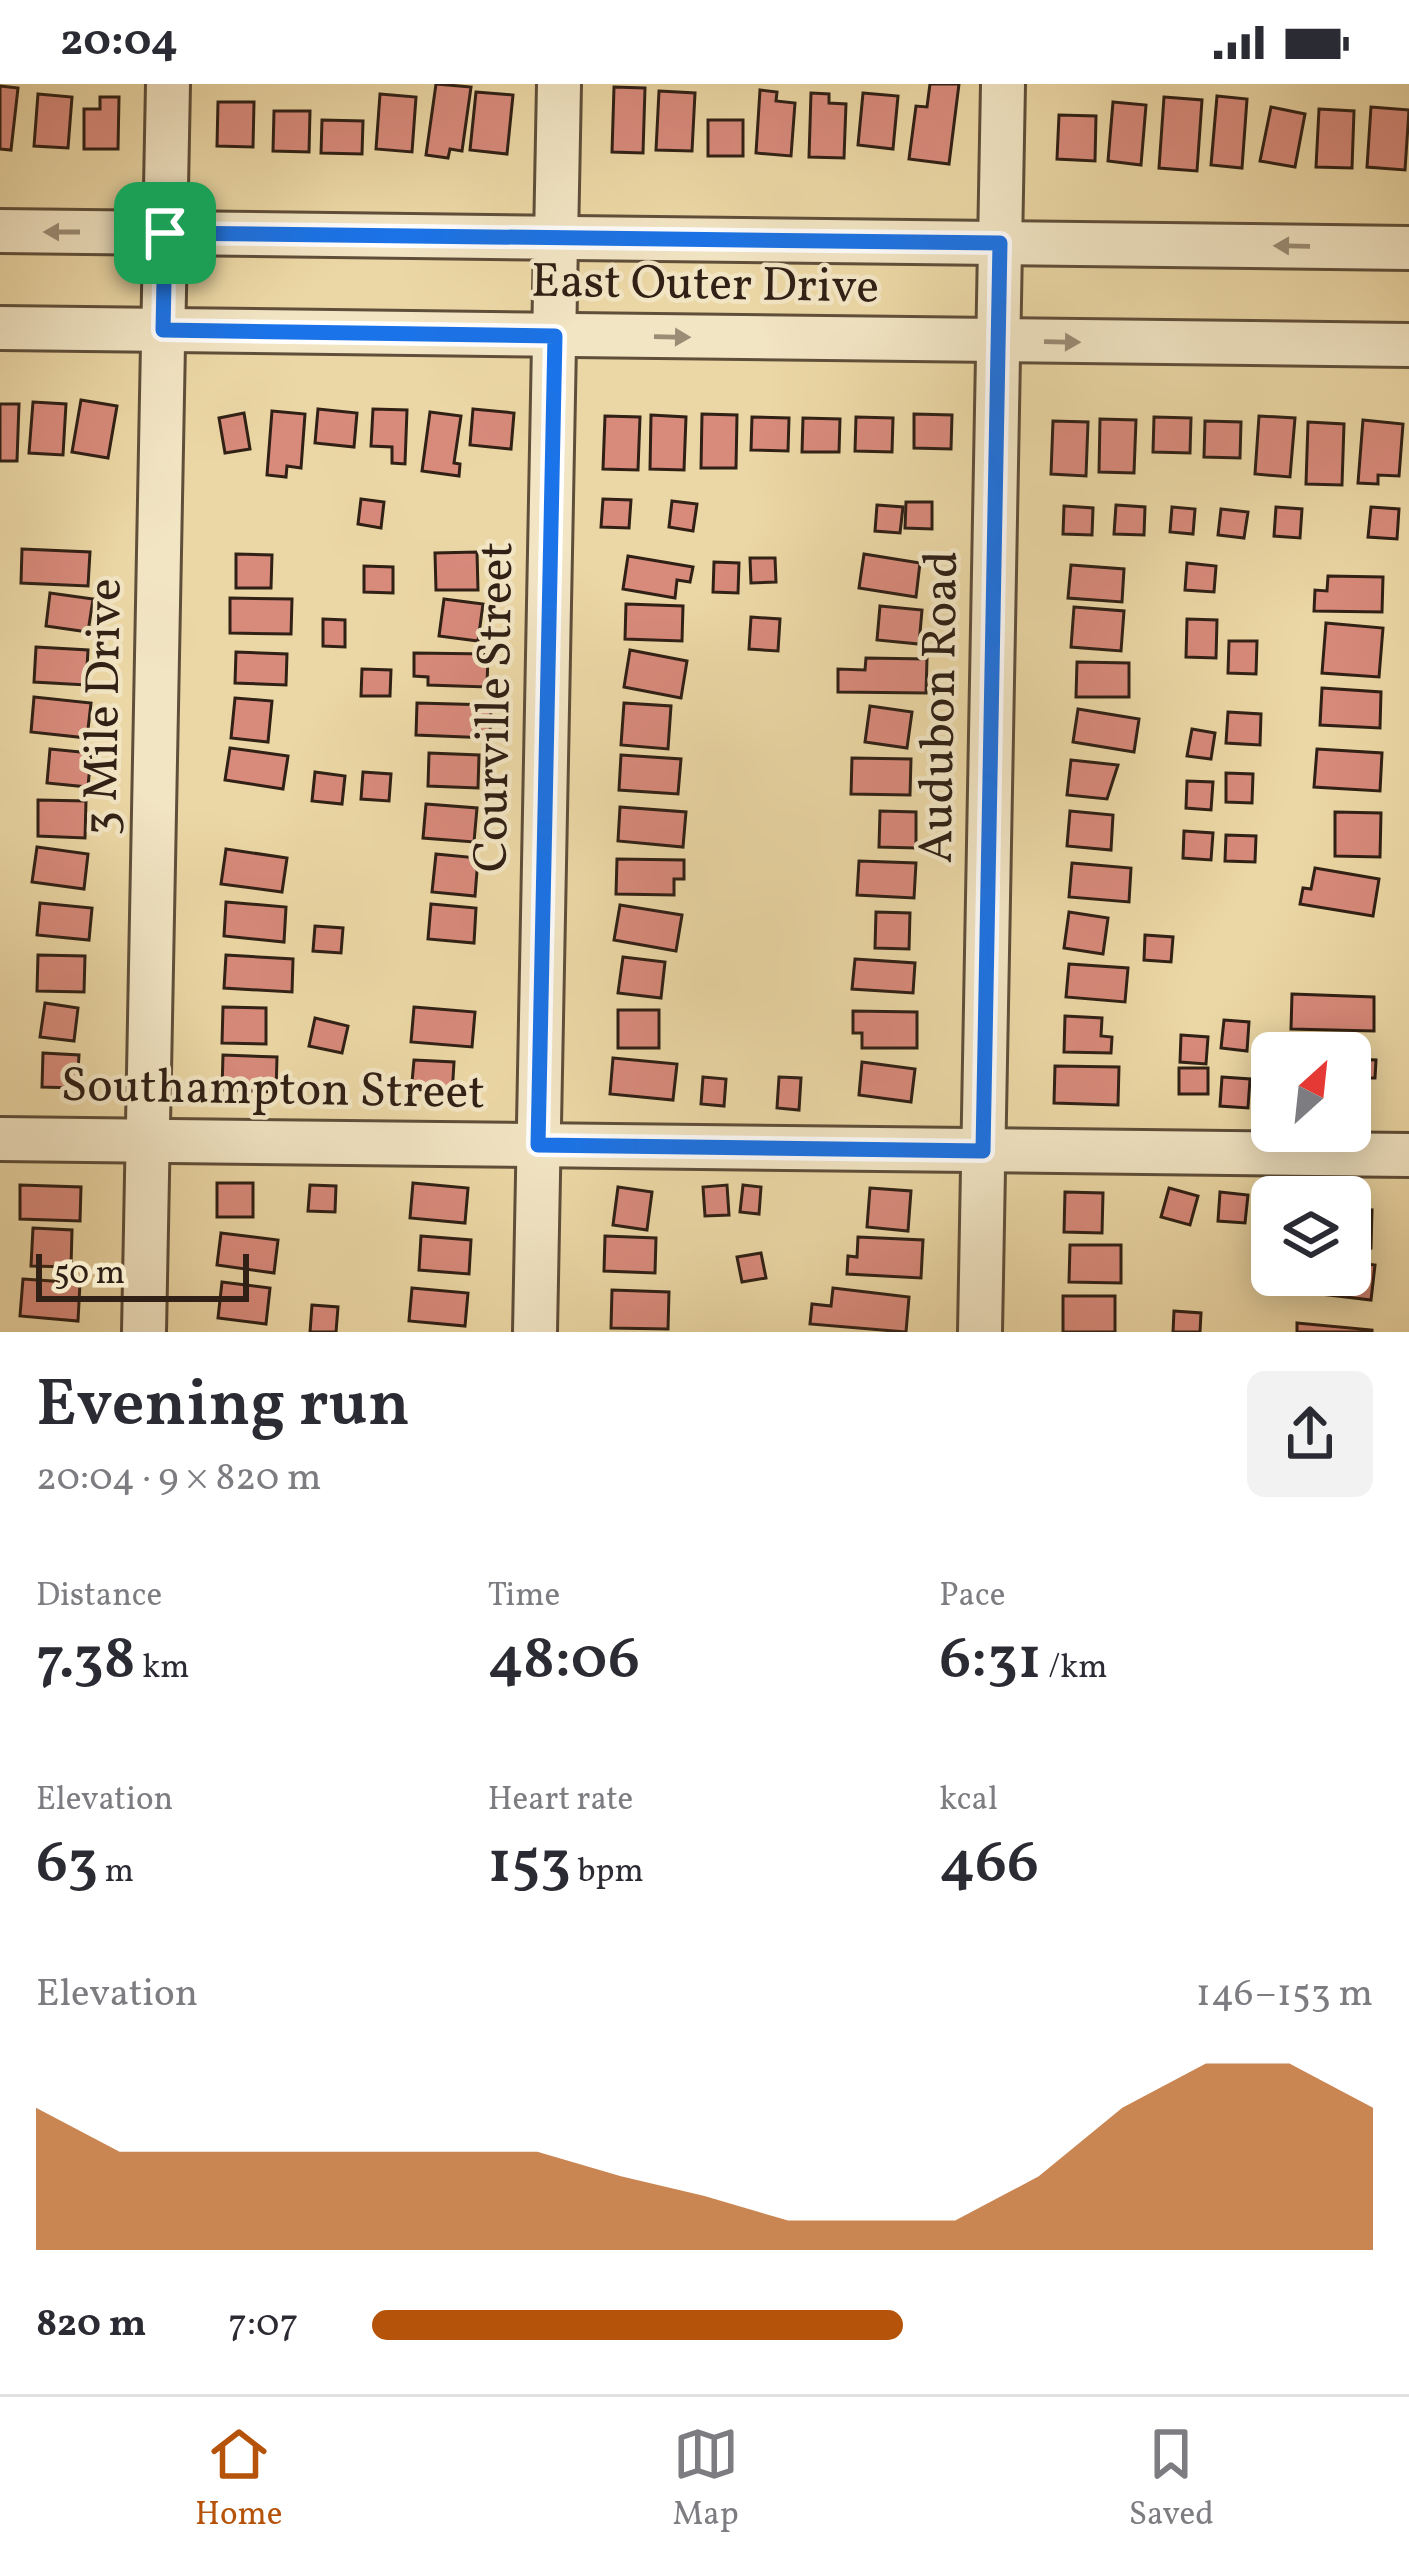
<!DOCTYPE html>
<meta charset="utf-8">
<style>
:root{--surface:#fff;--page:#f2f2f3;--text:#2b2b33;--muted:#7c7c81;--line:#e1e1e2;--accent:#b45309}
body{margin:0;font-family:Vollkorn,serif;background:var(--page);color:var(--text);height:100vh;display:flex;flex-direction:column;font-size:45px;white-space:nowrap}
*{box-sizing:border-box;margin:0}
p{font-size:39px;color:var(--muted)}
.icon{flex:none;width:66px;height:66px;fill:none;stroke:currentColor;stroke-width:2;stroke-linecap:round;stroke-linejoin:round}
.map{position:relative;height:1248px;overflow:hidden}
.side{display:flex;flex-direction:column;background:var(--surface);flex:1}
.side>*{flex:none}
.needle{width:78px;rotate:27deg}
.fabs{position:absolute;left:1251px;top:948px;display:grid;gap:24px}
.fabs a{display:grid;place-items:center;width:120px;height:120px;border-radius:18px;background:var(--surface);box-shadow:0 6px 30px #0003;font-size:60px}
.scale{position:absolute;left:36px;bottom:30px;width:213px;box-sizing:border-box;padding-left:12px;border:6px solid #302015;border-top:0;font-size:33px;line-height:42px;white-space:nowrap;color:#302015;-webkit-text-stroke:9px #f2e5c4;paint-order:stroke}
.pin{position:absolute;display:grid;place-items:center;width:102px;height:102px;color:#fff;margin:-51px;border-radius:24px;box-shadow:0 6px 18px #0006}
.round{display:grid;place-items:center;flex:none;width:126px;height:126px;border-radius:18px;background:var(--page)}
.headline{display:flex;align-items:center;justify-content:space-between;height:204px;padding:0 36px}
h1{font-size:66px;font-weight:600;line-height:90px}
.metrics{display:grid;grid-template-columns:repeat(3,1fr);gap:18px;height:204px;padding:12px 36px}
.metrics div{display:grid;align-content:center}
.metrics b{font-size:60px;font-weight:600}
.metrics small{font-size:33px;font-weight:400}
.metrics p{font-size:33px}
.chart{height:336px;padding:24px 36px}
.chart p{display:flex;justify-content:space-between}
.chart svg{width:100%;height:216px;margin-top:12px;fill:var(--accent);opacity:.7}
ul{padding:0 36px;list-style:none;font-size:39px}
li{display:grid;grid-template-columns:192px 144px 1fr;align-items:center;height:90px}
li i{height:30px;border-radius:15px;background:var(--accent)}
.status{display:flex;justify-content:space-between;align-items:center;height:84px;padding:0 60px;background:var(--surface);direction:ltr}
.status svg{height:33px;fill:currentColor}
.tabs{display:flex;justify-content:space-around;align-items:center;height:168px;border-top:3px solid var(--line);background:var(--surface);font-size:33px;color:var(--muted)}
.tabs a{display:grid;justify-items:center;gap:6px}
.tabs .active{color:var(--accent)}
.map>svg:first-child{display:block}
.building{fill:#d88a7b;stroke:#302015;stroke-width:3}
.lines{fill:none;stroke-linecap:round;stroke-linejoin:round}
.minor-casing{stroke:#5f4e39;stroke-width:48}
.minor{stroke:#f2e5c4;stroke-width:42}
.oneway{fill:#9b8c75}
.route-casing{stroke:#fff;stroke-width:24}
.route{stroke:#1a73e8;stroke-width:15}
.labels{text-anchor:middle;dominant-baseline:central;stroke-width:9;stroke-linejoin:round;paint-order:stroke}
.street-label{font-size:48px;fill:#302015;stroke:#f2e5c4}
</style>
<div class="status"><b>20:04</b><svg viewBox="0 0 49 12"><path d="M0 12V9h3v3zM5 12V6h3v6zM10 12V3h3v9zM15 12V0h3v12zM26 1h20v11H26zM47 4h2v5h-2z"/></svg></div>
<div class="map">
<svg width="1409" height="1248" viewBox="0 0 1409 1248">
<rect width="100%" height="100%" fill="#ebd7a5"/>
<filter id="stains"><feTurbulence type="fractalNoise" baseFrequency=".00167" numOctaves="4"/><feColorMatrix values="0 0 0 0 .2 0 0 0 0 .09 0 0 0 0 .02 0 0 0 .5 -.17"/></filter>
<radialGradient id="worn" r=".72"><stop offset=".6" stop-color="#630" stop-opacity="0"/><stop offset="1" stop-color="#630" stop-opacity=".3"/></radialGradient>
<!-- building -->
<g class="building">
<path d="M 436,0 L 471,3 L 462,67 L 450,65 L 448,74 L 426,71 Z"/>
<path d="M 930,0 L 959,0 L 949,80 L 909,75 L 916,22 L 927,23 Z"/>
<path d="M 0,2 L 18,4 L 11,66 L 0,65 Z"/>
<path d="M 614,3 L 645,4 L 643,69 L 612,68 Z"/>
<path d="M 760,6 L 777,8 L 776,17 L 795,19 L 791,72 L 756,69 Z"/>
<path d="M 659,7 L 695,9 L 692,67 L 656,66 Z"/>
<path d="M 476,8 L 513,11 L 507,70 L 470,66 Z"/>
<path d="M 811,9 L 829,10 L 829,19 L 846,20 L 844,74 L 809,73 Z"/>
<path d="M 863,9 L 898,12 L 893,65 L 858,61 Z"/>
<path d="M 38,10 L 72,13 L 68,64 L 34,62 Z"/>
<path d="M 380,10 L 416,13 L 412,68 L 376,65 Z"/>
<path d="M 1217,12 L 1247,15 L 1242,84 L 1211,81 Z"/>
<path d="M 100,13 L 119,13 L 118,65 L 84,65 L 84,25 L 100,25 Z"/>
<path d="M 1164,13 L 1202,16 L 1197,87 L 1159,84 Z"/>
<path d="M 218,18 L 254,18 L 253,63 L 217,62 Z"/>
<path d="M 1113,18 L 1146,21 L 1141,81 L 1108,77 Z"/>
<path d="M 1271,23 L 1305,30 L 1295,83 L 1260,77 Z"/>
<path d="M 1371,23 L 1409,26 L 1405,86 L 1367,83 Z"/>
<path d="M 1319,25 L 1354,27 L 1352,84 L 1316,83 Z"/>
<path d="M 274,27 L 310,27 L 309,68 L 273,67 Z"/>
<path d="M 1059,31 L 1096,32 L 1095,77 L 1057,75 Z"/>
<path d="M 322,36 L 363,37 L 362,70 L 321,69 Z"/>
<rect x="708" y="36" width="35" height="36"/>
<path d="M 81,316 L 117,322 L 108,374 L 72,368 Z"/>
<path d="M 33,318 L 66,320 L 63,371 L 29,369 Z"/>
<path d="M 0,320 L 19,320 L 17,377 L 0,377 Z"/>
<path d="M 318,325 L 357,329 L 354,363 L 315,359 Z"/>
<path d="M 373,325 L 407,326 L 405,380 L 392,379 L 392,363 L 371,362 Z"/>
<path d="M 473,325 L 514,329 L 511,365 L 470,361 Z"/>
<path d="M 272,327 L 305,330 L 301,384 L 287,382 L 286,393 L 267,391 Z"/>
<path d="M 430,328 L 461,332 L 454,379 L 460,380 L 459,392 L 422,387 Z"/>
<path d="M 244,329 L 250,365 L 225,369 L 219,334 Z"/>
<path d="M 702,330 L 737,331 L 736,384 L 701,384 Z"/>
<path d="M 914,330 L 952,331 L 951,365 L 914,364 Z"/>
<path d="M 651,331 L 686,333 L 684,386 L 650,385 Z"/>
<path d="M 605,332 L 640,333 L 638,386 L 603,385 Z"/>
<path d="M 1259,332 L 1295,334 L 1290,393 L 1255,390 Z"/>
<path d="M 752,333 L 789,334 L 788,367 L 751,366 Z"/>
<path d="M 856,333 L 893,334 L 892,368 L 855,367 Z"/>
<path d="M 1154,333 L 1191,334 L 1190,369 L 1153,368 Z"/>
<path d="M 803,334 L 840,335 L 839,368 L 802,368 Z"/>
<path d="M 1100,335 L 1136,336 L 1134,389 L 1099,388 Z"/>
<path d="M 1363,336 L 1403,340 L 1399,392 L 1378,391 L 1378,400 L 1358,399 Z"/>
<path d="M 1053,337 L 1088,338 L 1086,392 L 1051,390 Z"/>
<path d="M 1205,337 L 1241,338 L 1240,374 L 1204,373 Z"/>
<path d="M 1308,338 L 1344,340 L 1342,401 L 1306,400 Z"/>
<path d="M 361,415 L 384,418 L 381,444 L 358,440 Z"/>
<path d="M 603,415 L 631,416 L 629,444 L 601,443 Z"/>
<path d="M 672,417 L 697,420 L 693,447 L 669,443 Z"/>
<path d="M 906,418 L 932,418 L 932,445 L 905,444 Z"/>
<path d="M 877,421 L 903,423 L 900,449 L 875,447 Z"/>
<path d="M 1116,421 L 1145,423 L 1144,451 L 1114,450 Z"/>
<path d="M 1064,422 L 1093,424 L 1092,451 L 1063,450 Z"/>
<path d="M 1172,423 L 1195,425 L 1193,450 L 1170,448 Z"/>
<path d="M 1276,423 L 1302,425 L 1300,454 L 1274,452 Z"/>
<path d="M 1371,423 L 1399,425 L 1397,455 L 1368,453 Z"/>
<path d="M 1221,425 L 1248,428 L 1244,454 L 1218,451 Z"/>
<path d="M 22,465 L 90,468 L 88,502 L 21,499 Z"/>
<path d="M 477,468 L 478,506 L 436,506 L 435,469 Z"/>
<path d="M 236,470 L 272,471 L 271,504 L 236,504 Z"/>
<path d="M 864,470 L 920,479 L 916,513 L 859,504 Z"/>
<path d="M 628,472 L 693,483 L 690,498 L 677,496 L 675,514 L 623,505 Z"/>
<path d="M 750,474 L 775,474 L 776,498 L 751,499 Z"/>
<path d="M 714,478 L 739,479 L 738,509 L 713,508 Z"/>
<path d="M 1187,479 L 1216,482 L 1214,508 L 1185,506 Z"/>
<path d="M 1071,481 L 1124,485 L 1122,518 L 1068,514 Z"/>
<path d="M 364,482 L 393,483 L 393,509 L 364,508 Z"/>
<path d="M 1328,492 L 1383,493 L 1382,528 L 1314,527 L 1315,506 L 1327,507 Z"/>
<path d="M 50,509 L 93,515 L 88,548 L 46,542 Z"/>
<path d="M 230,514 L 292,515 L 291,550 L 230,549 Z"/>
<path d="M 444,515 L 483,520 L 478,557 L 439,552 Z"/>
<path d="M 626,520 L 683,522 L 682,557 L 625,555 Z"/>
<path d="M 880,522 L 922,526 L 919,560 L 877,556 Z"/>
<path d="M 1074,523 L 1124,527 L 1121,567 L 1071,563 Z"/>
<path d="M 751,533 L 780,535 L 778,567 L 749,565 Z"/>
<path d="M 323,535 L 345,536 L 345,563 L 323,562 Z"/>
<path d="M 1187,535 L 1217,536 L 1216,574 L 1186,573 Z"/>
<path d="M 1326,539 L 1383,544 L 1379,593 L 1322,589 Z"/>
<path d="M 1229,557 L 1257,557 L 1256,590 L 1228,589 Z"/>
<path d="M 36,563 L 88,566 L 86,601 L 34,598 Z"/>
<path d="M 630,566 L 687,577 L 681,614 L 624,603 Z"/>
<path d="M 236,568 L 287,570 L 286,601 L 235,599 Z"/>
<path d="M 414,569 L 488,570 L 487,603 L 428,601 L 428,593 L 414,592 Z"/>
<path d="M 866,574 L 927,575 L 926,609 L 838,608 L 838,585 L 865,586 Z"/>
<path d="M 1077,578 L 1129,579 L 1129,613 L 1076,613 Z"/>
<path d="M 362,585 L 391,586 L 390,612 L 361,612 Z"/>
<path d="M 1322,604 L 1381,608 L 1380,644 L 1320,641 Z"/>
<path d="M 34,613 L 91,619 L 87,654 L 31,648 Z"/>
<path d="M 235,614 L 272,617 L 268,658 L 231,654 Z"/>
<path d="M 417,619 L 491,621 L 490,654 L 416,651 Z"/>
<path d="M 624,619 L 671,622 L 668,665 L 621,661 Z"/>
<path d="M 870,622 L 912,628 L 907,664 L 865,658 Z"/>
<path d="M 1078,625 L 1139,635 L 1134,668 L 1073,658 Z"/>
<path d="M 1228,628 L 1261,630 L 1260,661 L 1226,659 Z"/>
<path d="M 1192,645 L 1215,649 L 1211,675 L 1187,672 Z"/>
<path d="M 230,664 L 288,672 L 283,705 L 225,696 Z"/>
<path d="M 50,665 L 91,669 L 88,703 L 47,699 Z"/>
<path d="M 1317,665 L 1382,669 L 1380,707 L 1314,703 Z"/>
<path d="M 429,669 L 479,671 L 478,704 L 428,702 Z"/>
<path d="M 621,671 L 681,675 L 678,710 L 619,706 Z"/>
<path d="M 852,674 L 911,675 L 910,711 L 851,710 Z"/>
<path d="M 1071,676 L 1118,681 L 1107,715 L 1067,711 Z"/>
<path d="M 315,688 L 345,692 L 342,720 L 312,717 Z"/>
<path d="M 363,688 L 391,690 L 389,717 L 361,715 Z"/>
<path d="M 1226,689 L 1253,690 L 1252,719 L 1226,718 Z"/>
<path d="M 1187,697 L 1213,698 L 1211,726 L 1186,724 Z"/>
<path d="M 38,716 L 86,717 L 85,754 L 38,752 Z"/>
<path d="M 426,720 L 477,724 L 474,758 L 423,754 Z"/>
<path d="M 620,723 L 686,728 L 683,763 L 618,757 Z"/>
<path d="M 880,727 L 916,728 L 916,764 L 879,763 Z"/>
<path d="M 1070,727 L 1113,731 L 1111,766 L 1067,762 Z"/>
<path d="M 1335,728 L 1381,729 L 1380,773 L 1335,772 Z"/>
<path d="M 1184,747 L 1213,749 L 1211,776 L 1183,774 Z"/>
<path d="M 1226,751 L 1256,752 L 1255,778 L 1225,777 Z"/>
<path d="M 37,763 L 88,770 L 84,805 L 32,798 Z"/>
<path d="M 226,765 L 287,774 L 282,808 L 221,800 Z"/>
<path d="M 436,770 L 478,774 L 475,812 L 432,808 Z"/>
<path d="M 617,775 L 684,776 L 684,795 L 674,795 L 674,811 L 616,810 Z"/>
<path d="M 859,777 L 916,779 L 914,814 L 857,811 Z"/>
<path d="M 1072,779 L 1131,784 L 1129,818 L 1069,813 Z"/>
<path d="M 1315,784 L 1379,795 L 1373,832 L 1300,820 L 1303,804 L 1311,805 Z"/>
<path d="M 226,818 L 286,823 L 284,858 L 224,852 Z"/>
<path d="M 40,819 L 92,824 L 89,856 L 37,851 Z"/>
<path d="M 431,820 L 476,824 L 474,859 L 428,855 Z"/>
<path d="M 620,821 L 682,831 L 676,867 L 614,856 Z"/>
<path d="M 876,828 L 910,829 L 909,865 L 875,864 Z"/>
<path d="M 1069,828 L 1108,834 L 1103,870 L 1064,864 Z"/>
<path d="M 315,842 L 343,844 L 341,869 L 313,867 Z"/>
<path d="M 1145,851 L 1173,853 L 1171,878 L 1144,876 Z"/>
<path d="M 38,871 L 85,872 L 84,908 L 37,907 Z"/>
<path d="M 226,871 L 293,875 L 292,908 L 224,904 Z"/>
<path d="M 623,873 L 665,878 L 661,914 L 618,909 Z"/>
<path d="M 855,875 L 915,879 L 913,909 L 852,905 Z"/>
<path d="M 1069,880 L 1128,884 L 1125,918 L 1066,913 Z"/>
<path d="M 1292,910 L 1374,913 L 1374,947 L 1291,945 Z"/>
<path d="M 45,919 L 78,924 L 74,957 L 40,953 Z"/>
<path d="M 223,923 L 266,924 L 266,960 L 222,959 Z"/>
<path d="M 414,923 L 475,928 L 472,963 L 411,958 Z"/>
<rect x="618" y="926" width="41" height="38"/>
<path d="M 853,927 L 917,928 L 917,964 L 862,964 L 862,949 L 853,949 Z"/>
<path d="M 1065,932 L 1102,934 L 1101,952 L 1112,953 L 1111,969 L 1064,968 Z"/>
<path d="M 315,934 L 348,942 L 342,969 L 309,962 Z"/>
<path d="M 1224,936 L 1249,938 L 1247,967 L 1221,964 Z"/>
<path d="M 1181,951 L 1208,953 L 1206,980 L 1180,978 Z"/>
<path d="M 43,969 L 79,971 L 77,1004 L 42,1003 Z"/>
<path d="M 223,971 L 277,973 L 276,1008 L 222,1006 Z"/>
<path d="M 613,974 L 677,980 L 673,1016 L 610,1010 Z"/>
<path d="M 1350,975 L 1376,976 L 1375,994 L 1365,994 L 1364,1012 L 1350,1011 Z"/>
<path d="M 414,976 L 454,978 L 452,1011 L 411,1009 Z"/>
<path d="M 862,978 L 915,985 L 911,1018 L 859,1011 Z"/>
<path d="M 1055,982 L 1119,983 L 1118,1021 L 1054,1019 Z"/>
<rect x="1179" y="984" width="29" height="26"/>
<path d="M 703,993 L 726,995 L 724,1022 L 701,1020 Z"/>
<path d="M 779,993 L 801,994 L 799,1026 L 777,1024 Z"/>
<path d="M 1222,993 L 1250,995 L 1248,1024 L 1220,1022 Z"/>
<rect x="217" y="1099" width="36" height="34"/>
<path d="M 413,1099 L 468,1104 L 465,1139 L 410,1134 Z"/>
<path d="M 20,1101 L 81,1103 L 80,1137 L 20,1135 Z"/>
<path d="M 310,1101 L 336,1102 L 335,1128 L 308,1127 Z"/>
<path d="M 727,1101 L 729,1131 L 705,1132 L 703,1103 Z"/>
<path d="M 743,1101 L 761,1103 L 759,1130 L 740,1128 Z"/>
<path d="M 618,1103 L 652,1108 L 647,1146 L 613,1141 Z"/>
<path d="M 870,1104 L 911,1107 L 908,1147 L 867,1143 Z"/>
<path d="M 1169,1104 L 1198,1112 L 1190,1141 L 1161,1133 Z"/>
<path d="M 1065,1108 L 1103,1109 L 1102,1149 L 1064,1148 Z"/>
<path d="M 1220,1108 L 1248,1111 L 1245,1139 L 1218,1137 Z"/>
<path d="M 1350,1125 L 1372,1126 L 1371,1164 L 1350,1164 Z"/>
<path d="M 33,1144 L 72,1146 L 71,1183 L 31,1182 Z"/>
<path d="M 221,1149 L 278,1156 L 274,1189 L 217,1181 Z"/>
<path d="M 421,1152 L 471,1156 L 469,1190 L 419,1186 Z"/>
<path d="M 605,1152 L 656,1154 L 655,1189 L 604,1187 Z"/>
<path d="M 858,1153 L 923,1156 L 921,1194 L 847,1190 L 848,1172 L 857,1173 Z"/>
<path d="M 1070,1161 L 1121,1161 L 1121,1199 L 1069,1198 Z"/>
<path d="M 761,1169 L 766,1194 L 742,1198 L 737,1173 Z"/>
<path d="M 1350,1178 L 1375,1181 L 1371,1216 L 1320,1210 L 1322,1191 L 1350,1191 Z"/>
<path d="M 23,1195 L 80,1199 L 78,1237 L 20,1232 Z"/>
<path d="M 222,1198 L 270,1204 L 266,1240 L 218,1234 Z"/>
<path d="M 412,1204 L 468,1209 L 465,1242 L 409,1237 Z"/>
<path d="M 833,1204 L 909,1213 L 906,1248 L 810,1240 L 812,1220 L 831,1222 Z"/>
<path d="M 612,1206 L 669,1208 L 668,1245 L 611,1244 Z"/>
<rect x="1063" y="1212" width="52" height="36"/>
<path d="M 312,1221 L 338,1223 L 336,1248 L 310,1248 Z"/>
<path d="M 1174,1227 L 1201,1229 L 1200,1248 L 1173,1248 Z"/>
<path d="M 1297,1239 L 1372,1246 L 1372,1248 L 1297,1248 Z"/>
</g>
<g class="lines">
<!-- minor casing -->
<g class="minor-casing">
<g id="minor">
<path d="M 0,147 L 1409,164"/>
<path d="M 0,244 L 1409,261"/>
<path d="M 0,1055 L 1409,1071"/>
<path d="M 144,1248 L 168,0"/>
<path d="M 535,1248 L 559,0"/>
<path d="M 980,1248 L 1003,0"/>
</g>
</g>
<!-- minor -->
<use href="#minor" class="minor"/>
</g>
<!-- one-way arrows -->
<defs><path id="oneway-solid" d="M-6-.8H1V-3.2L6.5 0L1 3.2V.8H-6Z" transform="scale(3)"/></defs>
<g class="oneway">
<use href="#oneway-solid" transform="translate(62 148) rotate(-180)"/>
<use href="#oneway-solid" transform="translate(1292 162) rotate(-179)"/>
<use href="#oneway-solid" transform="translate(672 253) rotate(1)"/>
<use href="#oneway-solid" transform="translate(1062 258) rotate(1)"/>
</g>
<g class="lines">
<!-- route casing -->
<g class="route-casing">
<path id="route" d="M 165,149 L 1000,159 L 983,1067 L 538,1061 L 555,252 L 163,246 Z"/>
</g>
<!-- route -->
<use href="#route" class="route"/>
</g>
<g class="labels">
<!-- street labels -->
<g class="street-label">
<text transform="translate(705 202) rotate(1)">East Outer Drive</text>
<text transform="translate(105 623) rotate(-89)">3 Mile Drive</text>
<text transform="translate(496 623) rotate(-89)">Courville Street</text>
<text transform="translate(941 623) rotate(-89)">Audubon Road</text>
<text transform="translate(273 1007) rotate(1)">Southampton Street</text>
</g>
</g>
<rect width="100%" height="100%" filter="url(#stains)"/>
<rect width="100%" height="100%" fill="url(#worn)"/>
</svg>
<div class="fabs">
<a><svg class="needle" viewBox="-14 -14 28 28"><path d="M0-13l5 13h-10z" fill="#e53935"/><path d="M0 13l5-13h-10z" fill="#7c7c81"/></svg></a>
<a><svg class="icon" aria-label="layers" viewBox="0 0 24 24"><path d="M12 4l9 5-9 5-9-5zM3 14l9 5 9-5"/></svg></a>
</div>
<div class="scale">50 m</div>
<div class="pin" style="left:165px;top:149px;background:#1e9e55"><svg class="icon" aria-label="arrive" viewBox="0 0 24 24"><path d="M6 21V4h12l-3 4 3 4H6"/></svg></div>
</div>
<section class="side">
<div class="headline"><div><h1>Evening run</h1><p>20:04 · 9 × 820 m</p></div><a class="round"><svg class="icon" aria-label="share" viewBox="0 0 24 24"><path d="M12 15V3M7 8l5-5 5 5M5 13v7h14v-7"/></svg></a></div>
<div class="metrics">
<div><p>Distance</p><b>7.38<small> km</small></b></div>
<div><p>Time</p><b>48:06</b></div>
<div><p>Pace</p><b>6:31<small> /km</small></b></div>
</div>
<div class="metrics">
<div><p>Elevation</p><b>63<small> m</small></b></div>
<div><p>Heart rate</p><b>153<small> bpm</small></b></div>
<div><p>kcal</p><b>466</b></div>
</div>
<div class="chart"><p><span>Elevation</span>146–153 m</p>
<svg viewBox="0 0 160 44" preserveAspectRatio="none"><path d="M0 44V15L10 24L20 24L30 24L40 24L50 24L60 24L70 29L80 33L90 38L100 38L110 38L120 29L130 15L140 6L150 6L160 15V44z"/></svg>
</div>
<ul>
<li><b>820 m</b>7:07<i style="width:53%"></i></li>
</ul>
</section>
<nav class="tabs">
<a class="active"><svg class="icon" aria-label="home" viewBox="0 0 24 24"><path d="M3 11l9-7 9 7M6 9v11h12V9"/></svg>Home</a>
<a><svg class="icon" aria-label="map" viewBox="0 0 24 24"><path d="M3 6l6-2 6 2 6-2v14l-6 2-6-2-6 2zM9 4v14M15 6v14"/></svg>Map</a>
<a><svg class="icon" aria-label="saved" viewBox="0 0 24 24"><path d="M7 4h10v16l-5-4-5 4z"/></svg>Saved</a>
</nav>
